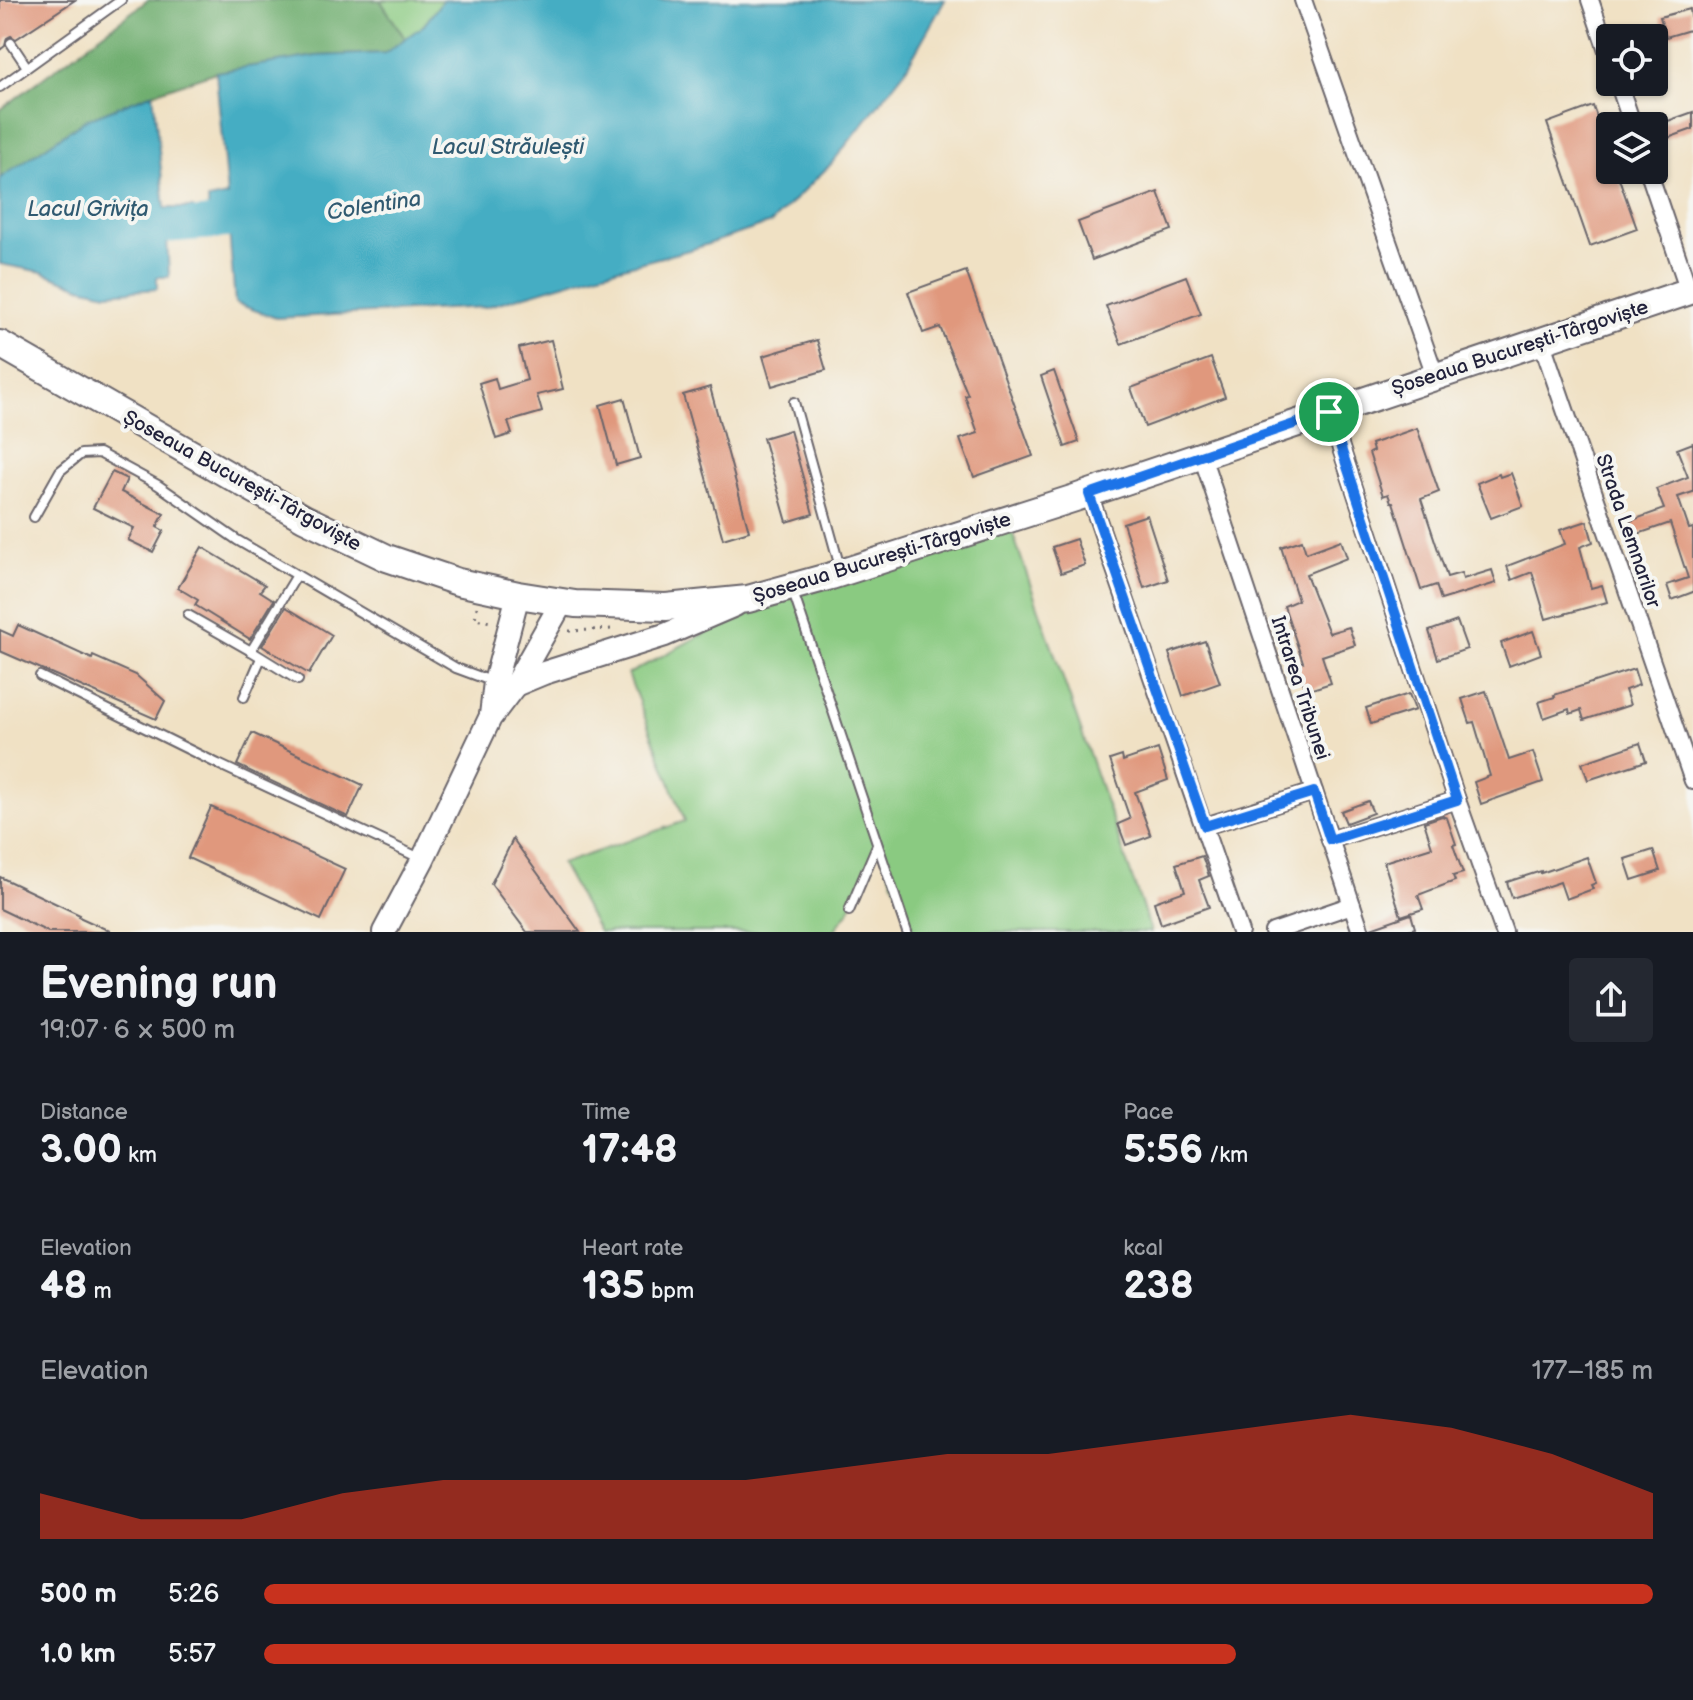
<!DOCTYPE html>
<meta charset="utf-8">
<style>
:root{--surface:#171b24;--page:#242831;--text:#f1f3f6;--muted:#9ea1a6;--accent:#c8321e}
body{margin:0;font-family:"Balsamiq Sans",sans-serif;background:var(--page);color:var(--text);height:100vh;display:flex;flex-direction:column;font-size:30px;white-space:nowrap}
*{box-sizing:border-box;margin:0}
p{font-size:26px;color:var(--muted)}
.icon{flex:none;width:44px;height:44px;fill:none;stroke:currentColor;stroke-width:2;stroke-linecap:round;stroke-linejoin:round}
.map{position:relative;height:932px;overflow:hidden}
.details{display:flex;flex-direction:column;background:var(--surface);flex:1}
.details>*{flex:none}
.controls{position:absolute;left:1596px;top:24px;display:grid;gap:16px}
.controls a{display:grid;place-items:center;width:72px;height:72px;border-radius:8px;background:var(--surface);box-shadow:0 2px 6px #0004;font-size:40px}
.pin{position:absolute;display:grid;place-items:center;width:68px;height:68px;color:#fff;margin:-34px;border:4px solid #fff;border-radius:50%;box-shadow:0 2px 8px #0007}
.round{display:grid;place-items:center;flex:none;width:84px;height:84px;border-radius:8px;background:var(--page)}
.summary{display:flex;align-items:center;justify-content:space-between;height:136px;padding:0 40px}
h1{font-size:44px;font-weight:700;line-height:60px}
.stats{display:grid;grid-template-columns:repeat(3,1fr);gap:12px;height:136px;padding:8px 40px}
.stats div{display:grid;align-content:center}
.stats b{font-size:40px;font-weight:700}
.stats small{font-size:22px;font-weight:400}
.stats p{font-size:22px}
.chart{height:224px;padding:16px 40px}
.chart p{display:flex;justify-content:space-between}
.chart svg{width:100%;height:144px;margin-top:8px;fill:var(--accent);opacity:.7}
ul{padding:0 40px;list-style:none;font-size:26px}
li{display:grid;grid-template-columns:128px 96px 1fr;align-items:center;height:60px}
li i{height:20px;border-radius:10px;background:var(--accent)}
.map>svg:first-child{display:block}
.green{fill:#8aca81;stroke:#56765e;stroke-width:2}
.forest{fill:#6fae6f;stroke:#486855;stroke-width:2}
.water{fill:#44adc3;stroke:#33687f;stroke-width:2}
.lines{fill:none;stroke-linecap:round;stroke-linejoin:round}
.river{stroke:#44adc3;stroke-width:32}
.building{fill:#e0987d}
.service-casing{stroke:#6a656b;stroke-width:12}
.minor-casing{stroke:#6a656b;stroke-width:20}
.secondary-casing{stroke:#6a656b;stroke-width:26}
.primary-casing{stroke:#6a656b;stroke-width:30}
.path{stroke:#6a656b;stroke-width:3;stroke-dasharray:2 6;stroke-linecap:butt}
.service{stroke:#fff;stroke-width:8}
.minor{stroke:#fff;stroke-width:16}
.secondary{stroke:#fff;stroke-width:22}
.primary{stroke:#fff;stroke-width:26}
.route-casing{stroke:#fff;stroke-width:16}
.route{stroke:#1a73e8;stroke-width:10}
.labels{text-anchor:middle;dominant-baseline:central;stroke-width:8;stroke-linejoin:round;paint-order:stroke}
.street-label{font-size:20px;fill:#22223b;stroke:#f6f6f2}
.water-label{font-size:22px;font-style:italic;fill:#305a71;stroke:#f6f6f2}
</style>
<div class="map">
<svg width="1693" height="932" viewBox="0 0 1693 932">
<rect width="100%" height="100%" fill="#f6f6f2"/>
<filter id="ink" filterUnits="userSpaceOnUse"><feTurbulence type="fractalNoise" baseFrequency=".0125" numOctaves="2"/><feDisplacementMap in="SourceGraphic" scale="16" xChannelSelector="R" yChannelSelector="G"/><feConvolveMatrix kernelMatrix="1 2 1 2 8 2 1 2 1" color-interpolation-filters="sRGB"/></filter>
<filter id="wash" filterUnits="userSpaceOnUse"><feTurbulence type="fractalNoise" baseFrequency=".006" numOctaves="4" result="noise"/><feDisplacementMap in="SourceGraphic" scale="32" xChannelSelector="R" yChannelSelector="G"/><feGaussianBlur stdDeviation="1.8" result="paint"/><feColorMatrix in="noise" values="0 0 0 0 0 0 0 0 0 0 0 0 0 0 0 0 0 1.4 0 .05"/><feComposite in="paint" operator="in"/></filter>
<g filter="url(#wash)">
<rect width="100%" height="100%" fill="#f0e1c4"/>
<!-- green -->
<g class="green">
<path d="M 380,0 L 443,0 L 424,25 L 406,40 Z"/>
<path d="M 1008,520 L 1151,932 L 914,932 L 878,845 L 849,911 L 833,932 L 599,932 L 561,864 L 685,821 L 628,674 L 792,587 Z"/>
</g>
<!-- forest -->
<path class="forest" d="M 148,0 L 380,0 L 406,40 L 385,53 L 316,56 L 216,72 L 153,93 L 85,121 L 0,178 L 0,110 Z"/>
<!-- water -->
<g class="water">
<path d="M 443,0 L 945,0 L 904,72 L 831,164 L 771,223 L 693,249 L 600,273 L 485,307 L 276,318 L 235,303 L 229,230 L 209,230 L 208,200 L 227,196 L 216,72 L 316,56 L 385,53 L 424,25 Z"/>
<path d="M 153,93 L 165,208 L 193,208 L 195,237 L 167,238 L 169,277 L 157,277 L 157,289 L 107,293 L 81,287 L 42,272 L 0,264 L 0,178 L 85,120 Z"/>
</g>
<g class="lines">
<!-- river -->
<path class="river" d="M 150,228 L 252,220"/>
</g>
<g id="blocks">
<!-- building -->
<g class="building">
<path d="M 0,0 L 75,0 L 16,39 L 11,36 L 7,38 L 5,46 L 0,50 Z"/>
<path d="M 1690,9 L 1693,29 L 1666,37 L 1660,17 Z"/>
<path d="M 1593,106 L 1610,153 L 1610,170 L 1616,170 L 1637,229 L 1590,246 L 1547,123 Z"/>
<path d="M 1693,112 L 1693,129 L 1654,143 L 1654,126 Z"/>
<path d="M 1158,192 L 1172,230 L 1092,260 L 1078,222 Z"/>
<path d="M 966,271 L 1033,456 L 974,477 L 960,439 L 978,433 L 965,396 L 968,395 L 940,327 L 923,333 L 908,292 Z"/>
<path d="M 1186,276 L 1201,314 L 1121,344 L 1106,306 Z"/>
<path d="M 551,340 L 563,389 L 537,395 L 542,412 L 508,422 L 512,434 L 496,439 L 479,383 L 495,378 L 498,389 L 527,380 L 519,348 Z"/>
<path d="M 817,340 L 826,370 L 772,386 L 763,356 Z"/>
<path d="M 1211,358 L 1225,397 L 1145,427 L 1131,388 Z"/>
<path d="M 1054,371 L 1079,442 L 1065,447 L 1041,376 Z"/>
<path d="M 710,387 L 749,531 L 723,539 L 683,395 Z"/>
<path d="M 624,398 L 640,458 L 616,465 L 600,405 Z"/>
<path d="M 1417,428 L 1439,492 L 1421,499 L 1447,577 L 1461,573 L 1463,579 L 1492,570 L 1496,583 L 1441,600 L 1436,585 L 1421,590 L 1393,502 L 1391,502 L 1388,494 L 1383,496 L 1369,453 L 1373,451 L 1371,444 Z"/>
<path d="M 790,430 L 813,514 L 787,522 L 763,438 Z"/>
<path d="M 1693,443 L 1693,492 L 1678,497 L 1689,529 L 1693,528 L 1693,592 L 1672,600 L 1667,585 L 1688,578 L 1670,523 L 1635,535 L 1630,521 L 1664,509 L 1656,489 L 1688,477 L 1677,449 Z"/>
<path d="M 112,472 L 127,479 L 121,492 L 164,514 L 157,527 L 164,531 L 153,552 L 128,540 L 134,528 L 93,508 Z"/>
<path d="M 1511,473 L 1523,506 L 1491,518 L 1477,483 L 1499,474 L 1500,477 Z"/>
<path d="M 1147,515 L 1168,580 L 1144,588 L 1123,523 Z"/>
<path d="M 1587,521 L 1593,542 L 1580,547 L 1591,588 L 1602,585 L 1607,602 L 1546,619 L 1532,572 L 1512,580 L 1507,566 L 1565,544 L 1560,530 Z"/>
<path d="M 1076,539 L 1085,565 L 1061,573 L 1052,547 Z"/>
<path d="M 1302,540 L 1306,553 L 1341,540 L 1347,558 L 1306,574 L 1329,633 L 1349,627 L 1355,645 L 1322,656 L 1331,683 L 1306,691 L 1297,663 L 1303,662 L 1284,606 L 1298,600 L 1281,547 Z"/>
<path d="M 202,547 L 265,585 L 260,591 L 274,600 L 250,639 L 195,605 L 198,600 L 178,588 Z"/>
<path d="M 286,607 L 332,635 L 309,674 L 262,646 Z"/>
<path d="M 1457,621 L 1467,649 L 1438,659 L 1429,631 Z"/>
<path d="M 18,625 L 92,659 L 93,656 L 136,675 L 165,701 L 156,719 L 0,651 L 0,630 L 13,636 Z"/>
<path d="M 1533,631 L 1541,654 L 1509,666 L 1501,643 Z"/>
<path d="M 1205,641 L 1220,683 L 1183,696 L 1169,653 Z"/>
<path d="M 1634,669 L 1639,685 L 1625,690 L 1630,705 L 1584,720 L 1581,710 L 1570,714 L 1569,709 L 1544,718 L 1539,702 L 1555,697 L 1554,695 Z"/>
<path d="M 1486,691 L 1509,760 L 1533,752 L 1543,782 L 1481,804 L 1474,782 L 1490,776 L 1474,722 L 1470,723 L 1462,699 Z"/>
<path d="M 1409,694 L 1415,710 L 1371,724 L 1366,708 Z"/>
<path d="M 252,733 L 363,785 L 348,817 L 237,765 Z"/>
<path d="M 1640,743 L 1646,761 L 1588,780 L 1582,763 Z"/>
<path d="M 1158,749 L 1168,780 L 1135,792 L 1151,836 L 1126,845 L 1118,824 L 1130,819 L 1110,760 L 1122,756 L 1123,761 Z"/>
<path d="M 1368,801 L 1373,813 L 1346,823 L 1341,811 Z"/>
<path d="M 211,807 L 345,869 L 321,920 L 188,858 Z"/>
<path d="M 1442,816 L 1447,818 L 1456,844 L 1453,845 L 1463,873 L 1453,876 L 1455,881 L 1418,895 L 1423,909 L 1401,916 L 1384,862 L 1432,847 L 1424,822 Z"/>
<path d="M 513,839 L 580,932 L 527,932 L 491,884 Z"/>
<path d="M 1653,850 L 1660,871 L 1632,880 L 1625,859 Z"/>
<path d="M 1202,856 L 1209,876 L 1199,880 L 1209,907 L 1161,924 L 1154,902 L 1185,891 L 1176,864 Z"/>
<path d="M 1587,857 L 1596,883 L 1591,885 L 1593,889 L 1566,899 L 1560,882 L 1512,898 L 1507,882 L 1541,871 L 1541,873 Z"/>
<path d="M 0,877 L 80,915 L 79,917 L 112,932 L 48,932 L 0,909 Z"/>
<path d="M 1411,914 L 1415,928 L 1403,932 L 1372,932 L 1371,928 Z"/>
</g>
</g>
</g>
<g filter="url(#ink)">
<use href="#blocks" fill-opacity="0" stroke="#6a656b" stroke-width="2"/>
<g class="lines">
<!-- service casing -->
<g class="service-casing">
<g id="service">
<path d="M 11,43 L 27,67"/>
<path d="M 0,87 L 121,0"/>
<path d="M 794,402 L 841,571"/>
<path d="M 34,517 L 60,471 L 81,454 L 99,453 L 158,485 L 237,540 L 456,668 L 494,682"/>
<path d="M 793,592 L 907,932"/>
<path d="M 188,615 L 251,651 L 297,575"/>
<path d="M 251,651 L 298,680"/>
<path d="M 40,676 L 218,764 L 422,859"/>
<path d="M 244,697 L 261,658"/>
<path d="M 849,911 L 877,845"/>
</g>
</g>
<!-- minor casing -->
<g class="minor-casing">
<g id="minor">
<path d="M 1303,0 L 1435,375"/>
<path d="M 1590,0 L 1610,59"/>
<path d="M 1618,82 L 1633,126"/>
<path d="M 1648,170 L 1689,291"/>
<path d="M 1541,340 L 1693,781"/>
<path d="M 1329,412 L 1457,800 L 1504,932"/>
<path d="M 1202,456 L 1361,932"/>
<path d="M 1089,494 L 1240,932"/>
<path d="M 1205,826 L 1314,792"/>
<path d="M 1330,840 L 1457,800"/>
<path d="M 1273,932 L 1352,905"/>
</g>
</g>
<!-- secondary casing -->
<g class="secondary-casing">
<g id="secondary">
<path d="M 515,685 L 544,673 L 665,635 L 735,605"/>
<path d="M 491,715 L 495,682 L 518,595"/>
<path d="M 384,932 L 423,859 L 490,718 L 515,685 L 562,602"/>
</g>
</g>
<!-- primary casing -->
<g class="primary-casing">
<path id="primary" d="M 0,344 L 304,518 L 387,558 L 458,582 L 518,595 L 575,604 L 666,607 L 748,599 L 831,576 L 1075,498 L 1693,290"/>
</g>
<!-- path -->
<g class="path">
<path d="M 477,607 L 475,619 L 491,622"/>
<path d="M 569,631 L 613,629"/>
</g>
<!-- service -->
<use href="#service" class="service"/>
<!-- minor -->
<use href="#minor" class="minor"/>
<!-- secondary -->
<use href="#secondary" class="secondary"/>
<!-- primary -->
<use href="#primary" class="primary"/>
</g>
</g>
<g class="lines" filter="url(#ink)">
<!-- route casing -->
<g class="route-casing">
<path id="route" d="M 1329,412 L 1457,800 L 1330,840 L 1314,792 L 1205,826 L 1089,494 Z"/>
</g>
<!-- route -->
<use href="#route" class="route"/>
</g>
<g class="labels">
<!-- street labels -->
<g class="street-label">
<text transform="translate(1520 348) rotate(-18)">Șoseaua București-Târgoviște</text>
<text transform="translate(242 481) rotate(29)">Șoseaua București-Târgoviște</text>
<text transform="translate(1628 531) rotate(71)">Strada Lemnarilor</text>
<text transform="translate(882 558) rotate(-17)">Șoseaua București-Târgoviște</text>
<text transform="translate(1300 688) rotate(72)">Intrarea Tribunei</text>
</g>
<!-- water labels -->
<g class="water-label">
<text x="508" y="147">Lacul Străulești</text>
<text transform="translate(374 206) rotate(-9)">Colentina</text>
<text x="88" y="209">Lacul Grivița</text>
</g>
</g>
</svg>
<div class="controls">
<a><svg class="icon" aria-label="locate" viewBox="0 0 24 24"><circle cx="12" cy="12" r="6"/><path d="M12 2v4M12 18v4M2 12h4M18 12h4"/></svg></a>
<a><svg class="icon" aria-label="layers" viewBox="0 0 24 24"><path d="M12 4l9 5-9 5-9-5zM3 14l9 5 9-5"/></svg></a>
</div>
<div class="pin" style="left:1329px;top:412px;background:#1e9e55"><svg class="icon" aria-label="arrive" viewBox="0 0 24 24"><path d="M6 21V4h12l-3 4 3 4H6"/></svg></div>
</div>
<section class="details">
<div class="summary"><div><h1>Evening run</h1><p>19:07 · 6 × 500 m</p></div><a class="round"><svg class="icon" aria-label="share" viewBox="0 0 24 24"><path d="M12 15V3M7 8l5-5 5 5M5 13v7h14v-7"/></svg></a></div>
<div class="stats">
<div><p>Distance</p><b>3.00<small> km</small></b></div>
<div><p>Time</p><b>17:48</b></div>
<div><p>Pace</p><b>5:56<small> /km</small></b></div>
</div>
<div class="stats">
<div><p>Elevation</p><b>48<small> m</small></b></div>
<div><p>Heart rate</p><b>135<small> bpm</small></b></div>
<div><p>kcal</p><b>238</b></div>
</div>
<div class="chart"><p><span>Elevation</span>177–185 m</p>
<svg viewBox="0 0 160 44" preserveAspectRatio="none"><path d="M0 44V30L10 38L20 38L30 30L40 26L50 26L60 26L70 26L80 22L90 18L100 18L110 14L120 10L130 6L140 10L150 18L160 30V44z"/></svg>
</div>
<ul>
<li><b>500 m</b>5:26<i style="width:100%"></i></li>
<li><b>1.0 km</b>5:57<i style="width:70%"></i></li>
</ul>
</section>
